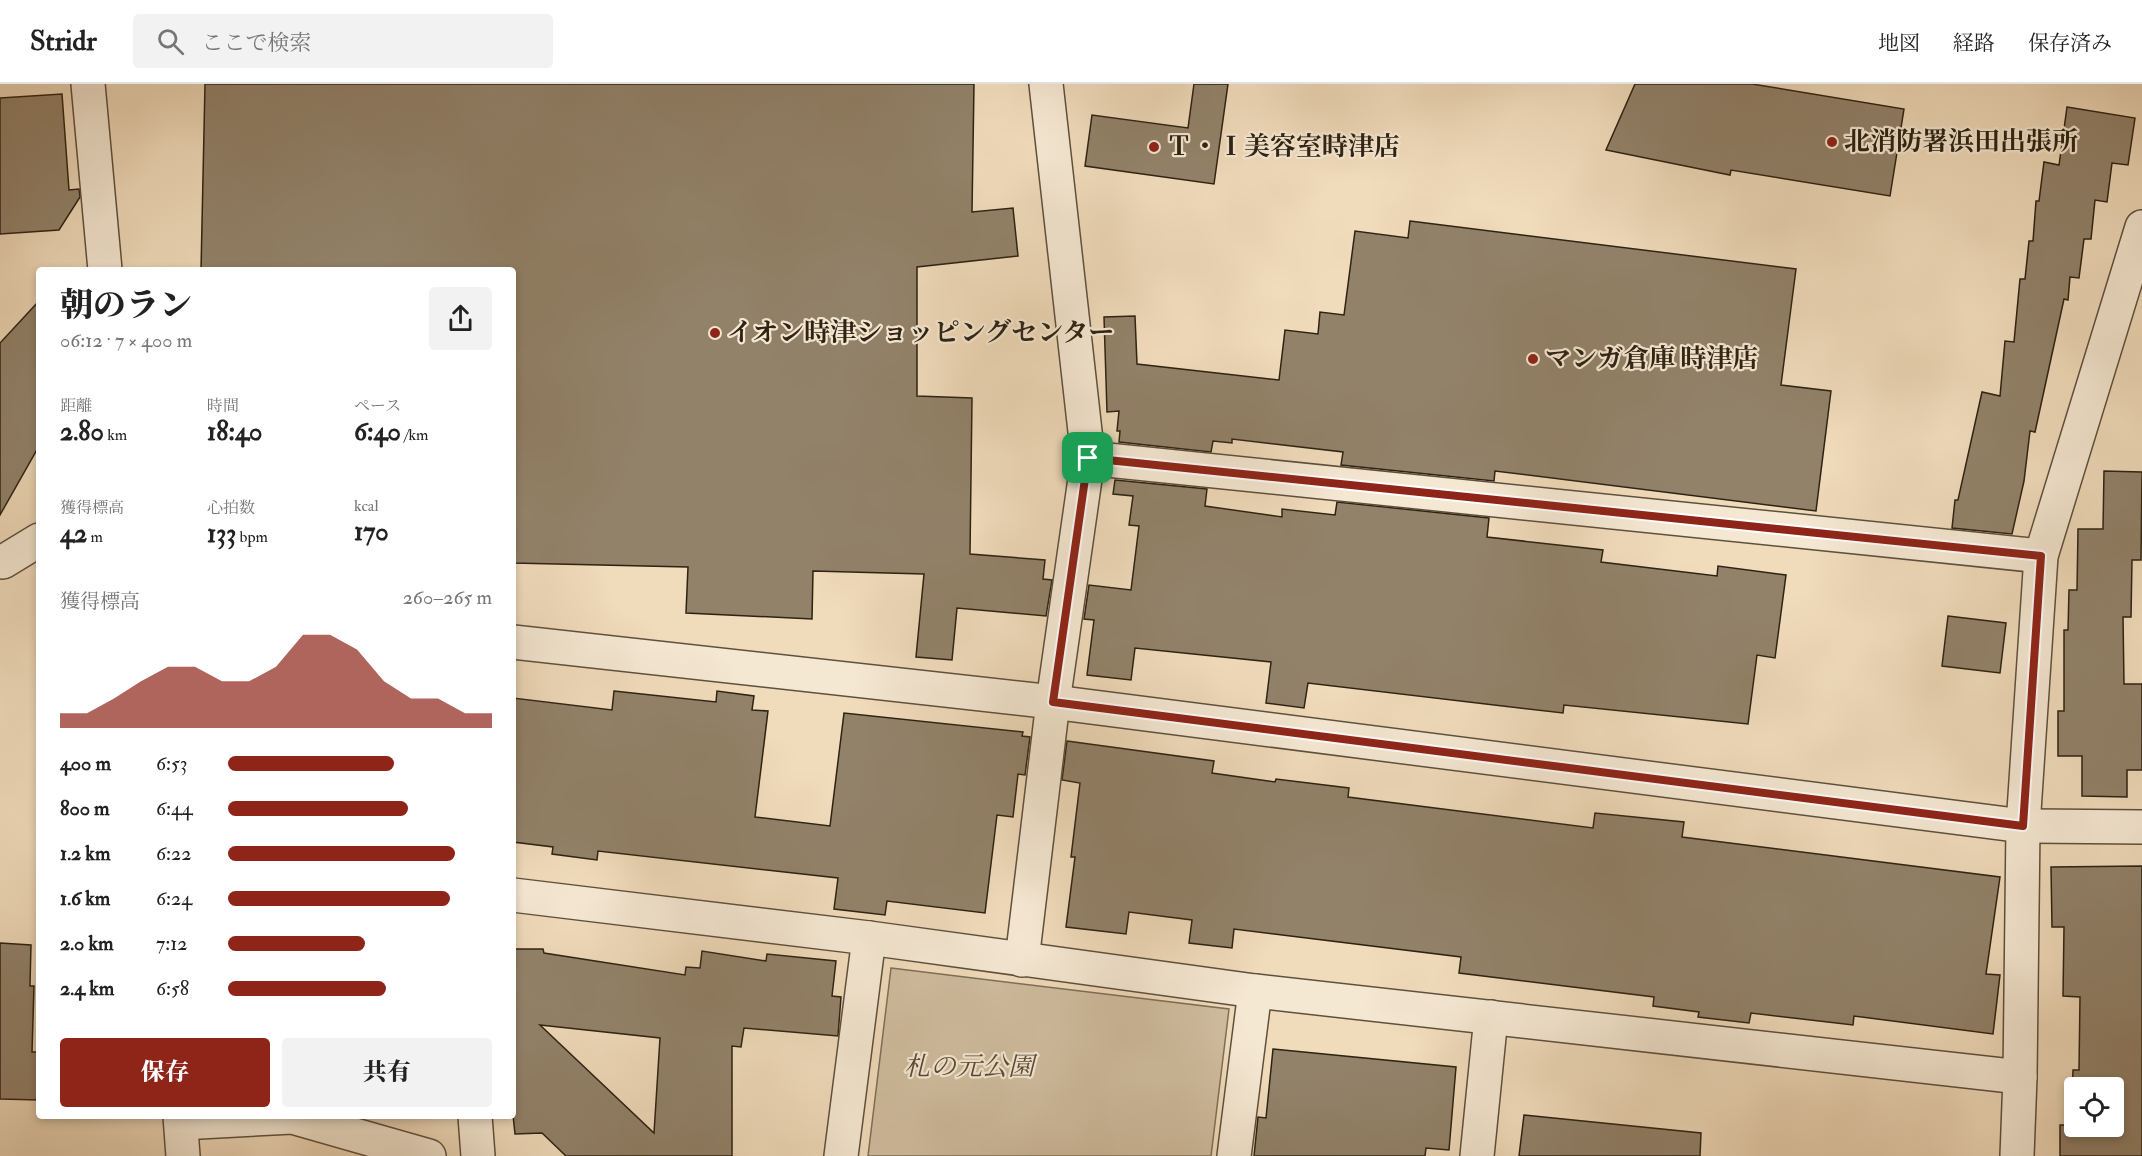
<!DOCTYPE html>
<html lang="ja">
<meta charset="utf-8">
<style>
:root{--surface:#fff;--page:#f2f2f2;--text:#222;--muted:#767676;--line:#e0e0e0;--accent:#8f2418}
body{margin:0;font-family:"IM FELL Double Pica","Noto Serif JP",serif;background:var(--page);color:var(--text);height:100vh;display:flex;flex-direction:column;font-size:22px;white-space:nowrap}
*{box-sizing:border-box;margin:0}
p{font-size:20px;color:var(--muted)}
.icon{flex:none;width:33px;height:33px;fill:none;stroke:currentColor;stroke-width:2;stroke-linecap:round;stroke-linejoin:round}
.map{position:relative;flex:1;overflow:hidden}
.drawer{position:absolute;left:36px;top:183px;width:480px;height:852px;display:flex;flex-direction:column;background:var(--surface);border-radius:6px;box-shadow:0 3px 9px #0003}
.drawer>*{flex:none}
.controls{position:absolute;left:2064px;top:993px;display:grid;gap:12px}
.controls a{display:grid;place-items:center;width:60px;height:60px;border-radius:6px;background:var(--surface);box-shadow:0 3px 9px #0003;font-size:30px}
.pin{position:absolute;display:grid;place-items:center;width:51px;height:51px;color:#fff;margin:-26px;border-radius:12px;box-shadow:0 3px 9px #0006}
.round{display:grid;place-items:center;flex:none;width:63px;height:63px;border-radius:6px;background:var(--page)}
.headline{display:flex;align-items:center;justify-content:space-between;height:102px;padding:0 24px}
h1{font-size:33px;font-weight:800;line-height:45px}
.figures{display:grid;grid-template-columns:repeat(3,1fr);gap:9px;height:102px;padding:6px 24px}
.figures div{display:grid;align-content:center}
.figures b{font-size:26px;font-weight:800}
.figures small{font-size:16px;font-weight:400}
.figures p{font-size:16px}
.chart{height:168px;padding:12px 24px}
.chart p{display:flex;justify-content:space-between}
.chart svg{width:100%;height:108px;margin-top:6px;fill:var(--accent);opacity:.7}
.primary-button{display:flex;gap:12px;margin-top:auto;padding:12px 24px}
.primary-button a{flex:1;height:69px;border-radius:6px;background:var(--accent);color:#fff;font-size:24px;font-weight:800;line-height:69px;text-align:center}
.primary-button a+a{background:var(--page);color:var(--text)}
ul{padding:0 24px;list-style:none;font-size:20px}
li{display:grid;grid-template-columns:96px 72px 1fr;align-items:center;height:45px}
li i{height:15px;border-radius:8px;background:var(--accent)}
header{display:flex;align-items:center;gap:36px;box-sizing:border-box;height:84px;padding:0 30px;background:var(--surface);border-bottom:2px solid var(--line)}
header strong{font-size:28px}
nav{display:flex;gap:33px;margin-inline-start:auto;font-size:21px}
.search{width:420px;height:54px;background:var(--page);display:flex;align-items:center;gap:15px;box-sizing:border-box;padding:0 21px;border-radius:6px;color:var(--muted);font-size:22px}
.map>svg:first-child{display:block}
.green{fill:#cfbc9e;stroke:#7e6f58;stroke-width:1.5}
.building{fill:#92826a;stroke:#2d2213;stroke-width:1.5;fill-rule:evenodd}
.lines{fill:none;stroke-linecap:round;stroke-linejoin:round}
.minor-casing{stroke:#5e503d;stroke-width:36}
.tertiary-casing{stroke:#5e503d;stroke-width:36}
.minor{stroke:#f5e8d3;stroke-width:33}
.tertiary{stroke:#f5e8d3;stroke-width:33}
.route-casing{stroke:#fff;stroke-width:12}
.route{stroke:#8f2418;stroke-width:8}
.poi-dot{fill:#8f2418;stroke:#f5e8d3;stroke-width:2}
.labels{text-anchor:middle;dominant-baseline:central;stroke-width:4.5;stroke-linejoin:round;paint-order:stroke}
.poi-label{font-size:26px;font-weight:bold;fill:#2d2213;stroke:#f5e8d3;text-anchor:start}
.park-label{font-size:26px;font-style:italic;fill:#564836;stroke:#f5e8d3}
</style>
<header>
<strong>Stridr</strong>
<div class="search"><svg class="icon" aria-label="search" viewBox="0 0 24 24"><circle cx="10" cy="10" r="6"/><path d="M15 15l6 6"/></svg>ここで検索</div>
<nav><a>地図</a><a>経路</a><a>保存済み</a></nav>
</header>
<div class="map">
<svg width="2142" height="1072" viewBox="0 0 2142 1072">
<rect width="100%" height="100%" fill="#f0dbbb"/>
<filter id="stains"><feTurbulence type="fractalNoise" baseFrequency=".00333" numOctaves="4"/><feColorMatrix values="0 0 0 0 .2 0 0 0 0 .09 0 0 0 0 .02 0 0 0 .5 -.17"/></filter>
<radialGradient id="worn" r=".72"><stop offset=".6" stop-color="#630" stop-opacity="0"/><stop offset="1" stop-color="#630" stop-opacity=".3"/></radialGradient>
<!-- green -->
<path class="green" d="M 891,884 L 1229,925 L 1211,1072 L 868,1072 Z"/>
<!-- building -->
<g class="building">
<path d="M 205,0 L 974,0 L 972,128 L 1013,124 L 1018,172 L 917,183 L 917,312 L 972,314 L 970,470 L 1045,476 L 1043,495 L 1052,496 L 1046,532 L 957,524 L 952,576 L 916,573 L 924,490 L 813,487 L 812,535 L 686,529 L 688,483 L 513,479 L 513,186 L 201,186 Z"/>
<path d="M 1194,0 L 1228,0 L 1214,100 L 1085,82 L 1092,31 L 1188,44 Z"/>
<path d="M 1635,0 L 1752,0 L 1904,25 L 1890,112 L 1731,86 L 1730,91 L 1606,66 Z"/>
<path d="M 62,10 L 69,106 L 79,105 L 80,113 L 59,146 L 0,150 L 0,14 Z"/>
<path d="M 2067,23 L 2135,34 L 2128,81 L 2112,79 L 2107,118 L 2095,116 L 2091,155 L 2084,155 L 2079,194 L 2070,193 L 2068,216 L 2064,215 L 2035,348 L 2030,347 L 2024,397 L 2012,450 L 1952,444 L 1955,416 L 1958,416 L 1982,308 L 2000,312 L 2005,257 L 2014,258 L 2020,195 L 2025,195 L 2029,157 L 2033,157 L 2036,117 L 2039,117 L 2044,78 L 2059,81 Z"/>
<path d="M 1410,137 L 1796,185 L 1781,301 L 1831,307 L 1816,427 L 1495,387 L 1494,397 L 1341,381 L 1343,368 L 1232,355 L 1232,359 L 1213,357 L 1211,368 L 1119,358 L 1120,347 L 1117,347 L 1119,327 L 1107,328 L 1104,233 L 1135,232 L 1137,280 L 1279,296 L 1285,246 L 1318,250 L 1320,228 L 1344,231 L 1355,147 L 1408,154 Z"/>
<path d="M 39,217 L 39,362 L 0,431 L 0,259 Z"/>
<path d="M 2104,387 L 2142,388 L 2141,476 L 2132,476 L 2131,533 L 2123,533 L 2124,600 L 2142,600 L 2142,686 L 2127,686 L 2127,713 L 2082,712 L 2082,672 L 2058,672 L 2058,627 L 2064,627 L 2064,546 L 2068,546 L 2069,506 L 2077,506 L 2078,445 L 2103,445 Z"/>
<path d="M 1115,396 L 1207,405 L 1205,422 L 1282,433 L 1282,425 L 1335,431 L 1337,418 L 1489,434 L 1487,453 L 1603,466 L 1601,478 L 1717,492 L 1718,482 L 1786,491 L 1775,574 L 1757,571 L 1748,640 L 1564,621 L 1563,629 L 1308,599 L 1304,624 L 1266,619 L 1271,578 L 1135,564 L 1131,596 L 1087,591 L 1094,536 L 1084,535 L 1089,501 L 1131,506 L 1139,442 L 1129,441 L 1133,412 L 1113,410 Z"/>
<path d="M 1948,532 L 2006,539 L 2000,589 L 1942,582 Z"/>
<path d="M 614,607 L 716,618 L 717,607 L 754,612 L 752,626 L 768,627 L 755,733 L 830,742 L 844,629 L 1023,648 L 1022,652 L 1030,653 L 1025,691 L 1018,690 L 1013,733 L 997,731 L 985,829 L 887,817 L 885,831 L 834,825 L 838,794 L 598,767 L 597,776 L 552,770 L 553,763 L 513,758 L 513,614 L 612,626 Z"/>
<path d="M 1067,657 L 1214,677 L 1212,689 L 1275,698 L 1276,695 L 1349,704 L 1348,713 L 1593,744 L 1595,729 L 1684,738 L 1682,753 L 2000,793 L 1986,890 L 2000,891 L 1993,950 L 1854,932 L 1853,941 L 1751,929 L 1749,939 L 1698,933 L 1699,928 L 1653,922 L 1654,913 L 1459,889 L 1461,873 L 1234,845 L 1232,864 L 1189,859 L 1192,836 L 1129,828 L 1126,850 L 1066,843 L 1075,773 L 1071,773 L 1080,699 L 1062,696 Z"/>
<path d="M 2142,782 L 2142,1072 L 2060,1072 L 2060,1041 L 2071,1041 L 2073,986 L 2079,986 L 2080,913 L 2063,912 L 2064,843 L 2052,843 L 2051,783 ZM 2074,1004 L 2114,1004 L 2114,1042 L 2074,1042 Z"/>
<path d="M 0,859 L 31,861 L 30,902 L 34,902 L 32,968 L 39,968 L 39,1016 L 0,1015 Z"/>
<path d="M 513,865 L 543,865 L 544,869 L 685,891 L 686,883 L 700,884 L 702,867 L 766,877 L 767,870 L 836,877 L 832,912 L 841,913 L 838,952 L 744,944 L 741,963 L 732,962 L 732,1072 L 566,1072 L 542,1049 L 515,1050 L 513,1031 ZM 540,941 L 660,954 L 654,1049 Z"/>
<path d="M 1273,965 L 1456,983 L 1449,1066 L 1426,1064 L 1425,1072 L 1254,1072 L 1258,1033 L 1266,1034 Z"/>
<path d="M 1524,1031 L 1701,1049 L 1700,1072 L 1519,1072 Z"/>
</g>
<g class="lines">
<!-- minor casing -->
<g class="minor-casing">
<g id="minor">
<path d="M 1088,374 L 2041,472"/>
<path d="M 0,477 L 3,478 L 39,456"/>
<path d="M 513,558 L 1053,618 L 2023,742 L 2142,743"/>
<path d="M 513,811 L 869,854 L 1255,907 L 2020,993"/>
<path d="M 1022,876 L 1053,618 L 1088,374 L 1046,0"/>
<path d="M 475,1032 L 478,1072"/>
<path d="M 181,1039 L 292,1033 L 429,1072"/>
<path d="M 841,1072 L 869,854"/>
<path d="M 1234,1072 L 1255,907"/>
<path d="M 1477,1072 L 1491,933"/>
<path d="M 2017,1072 L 2020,993 L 2023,742 L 2041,472 L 2142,143"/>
</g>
</g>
<!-- tertiary casing -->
<g class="tertiary-casing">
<g id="tertiary">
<path d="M 88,0 L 105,186"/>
<path d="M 180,1032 L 183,1072"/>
</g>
</g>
<!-- minor -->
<use href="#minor" class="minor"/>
<!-- tertiary -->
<use href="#tertiary" class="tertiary"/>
</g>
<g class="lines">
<!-- route casing -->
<g class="route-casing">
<path id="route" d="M 1088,374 L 2041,472 L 2023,742 L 1053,618 Z"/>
</g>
<!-- route -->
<use href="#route" class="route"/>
</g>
<!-- markers -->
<g class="poi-dot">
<circle cx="1832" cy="58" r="6"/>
<circle cx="1154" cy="63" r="6"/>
<circle cx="715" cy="249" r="6"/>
<circle cx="1533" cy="275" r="6"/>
</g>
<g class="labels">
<!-- poi labels -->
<g class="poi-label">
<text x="1844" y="58">北消防署浜田出張所</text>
<text x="1166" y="63">Ｔ・Ｉ美容室時津店</text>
<text x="727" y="249">イオン時津ショッピングセンター</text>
<text x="1545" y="275">マンガ倉庫 時津店</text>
</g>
<!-- park labels -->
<g class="park-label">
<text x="969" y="983">札の元公園</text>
</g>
</g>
<rect width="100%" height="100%" filter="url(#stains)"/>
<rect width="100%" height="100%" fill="url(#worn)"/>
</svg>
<div class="controls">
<a><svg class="icon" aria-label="locate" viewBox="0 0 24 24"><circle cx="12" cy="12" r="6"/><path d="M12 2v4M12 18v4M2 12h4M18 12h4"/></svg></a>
</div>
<div class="pin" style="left:1088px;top:374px;background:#1e9e55"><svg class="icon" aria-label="arrive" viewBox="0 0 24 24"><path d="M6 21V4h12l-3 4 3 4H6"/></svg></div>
<section class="drawer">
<div class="headline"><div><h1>朝のラン</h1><p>06:12 · 7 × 400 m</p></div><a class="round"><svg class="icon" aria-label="share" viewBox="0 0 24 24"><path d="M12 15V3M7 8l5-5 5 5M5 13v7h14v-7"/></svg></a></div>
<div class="figures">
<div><p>距離</p><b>2.80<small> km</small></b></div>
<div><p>時間</p><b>18:40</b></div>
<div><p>ペース</p><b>6:40<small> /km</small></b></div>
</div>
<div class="figures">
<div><p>獲得標高</p><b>42<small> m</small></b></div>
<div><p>心拍数</p><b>133<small> bpm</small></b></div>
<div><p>kcal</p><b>170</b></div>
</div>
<div class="chart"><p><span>獲得標高</span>260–265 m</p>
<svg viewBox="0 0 160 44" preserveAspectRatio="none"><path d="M0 44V38L10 38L20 32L30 25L40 19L50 19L60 25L70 25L80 19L90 6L100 6L110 12L120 25L130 32L140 32L150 38L160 38V44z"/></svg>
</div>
<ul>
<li><b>400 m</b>6:53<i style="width:63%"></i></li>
<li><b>800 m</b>6:44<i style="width:68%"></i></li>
<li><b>1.2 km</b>6:22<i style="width:86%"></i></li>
<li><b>1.6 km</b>6:24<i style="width:84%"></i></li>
<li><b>2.0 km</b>7:12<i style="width:52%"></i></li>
<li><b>2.4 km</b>6:58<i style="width:60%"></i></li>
</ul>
<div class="primary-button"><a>保存</a><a>共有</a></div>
</section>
</div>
